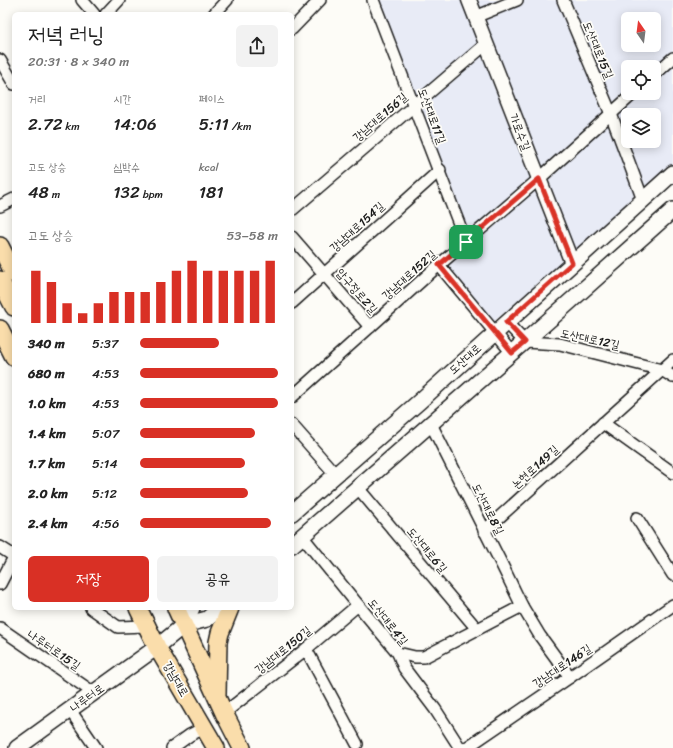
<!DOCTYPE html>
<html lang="ko">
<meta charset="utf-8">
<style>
:root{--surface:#fff;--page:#f2f2f2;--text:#222;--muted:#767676;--accent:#d93025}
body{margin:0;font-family:Sriracha,"Poor Story",sans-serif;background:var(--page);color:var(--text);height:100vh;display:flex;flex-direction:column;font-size:15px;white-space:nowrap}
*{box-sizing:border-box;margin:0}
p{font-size:13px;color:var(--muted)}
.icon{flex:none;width:22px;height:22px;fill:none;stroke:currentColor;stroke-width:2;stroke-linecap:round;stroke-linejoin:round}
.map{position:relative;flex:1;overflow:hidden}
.details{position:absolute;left:12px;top:12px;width:282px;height:598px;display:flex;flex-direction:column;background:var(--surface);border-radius:6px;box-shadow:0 2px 10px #0003}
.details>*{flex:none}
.needle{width:26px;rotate:346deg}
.controls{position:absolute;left:621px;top:12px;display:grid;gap:8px}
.controls a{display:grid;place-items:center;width:40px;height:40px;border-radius:6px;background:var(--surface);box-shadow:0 2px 10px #0003;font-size:20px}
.pin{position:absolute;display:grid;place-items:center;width:34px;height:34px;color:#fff;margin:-17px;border-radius:8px;box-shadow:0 2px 6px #0006}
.round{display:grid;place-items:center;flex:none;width:42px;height:42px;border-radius:6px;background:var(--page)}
.head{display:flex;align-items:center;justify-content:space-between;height:68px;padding:0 16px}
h1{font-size:22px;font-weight:600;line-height:30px}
.figures{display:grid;grid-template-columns:repeat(3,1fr);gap:6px;height:68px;padding:4px 16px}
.figures div{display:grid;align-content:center}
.figures b{font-size:17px;font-weight:600}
.figures small{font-size:11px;font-weight:400}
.figures p{font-size:11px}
.chart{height:112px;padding:8px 16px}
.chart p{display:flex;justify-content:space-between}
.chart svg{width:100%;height:72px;margin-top:4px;stroke:var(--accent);stroke-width:6}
.action{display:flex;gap:8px;margin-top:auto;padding:8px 16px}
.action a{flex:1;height:46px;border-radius:6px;background:var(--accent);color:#fff;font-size:16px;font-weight:600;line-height:46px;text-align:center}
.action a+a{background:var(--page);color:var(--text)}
ul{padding:0 16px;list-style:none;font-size:13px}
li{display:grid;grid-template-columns:64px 48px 1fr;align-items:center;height:30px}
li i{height:10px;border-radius:5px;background:var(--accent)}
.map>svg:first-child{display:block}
.built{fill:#e8ebf6;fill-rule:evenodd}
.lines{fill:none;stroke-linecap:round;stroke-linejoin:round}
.minor-casing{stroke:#1c1c1c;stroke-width:14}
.tertiary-casing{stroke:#1c1c1c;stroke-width:17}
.secondary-casing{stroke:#1c1c1c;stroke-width:18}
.primary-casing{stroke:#1c1c1c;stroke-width:20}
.minor{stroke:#fdfcf7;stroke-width:11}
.tertiary{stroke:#fdfcf7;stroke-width:14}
.secondary{stroke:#fdfcf7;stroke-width:15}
.primary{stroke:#faddab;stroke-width:17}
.route-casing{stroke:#fff;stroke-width:8}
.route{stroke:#d93025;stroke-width:5}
.labels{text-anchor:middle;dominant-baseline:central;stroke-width:3.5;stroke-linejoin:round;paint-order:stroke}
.street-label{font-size:12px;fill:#1c1c1c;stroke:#fdfcf7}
</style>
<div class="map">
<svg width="673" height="748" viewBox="0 0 673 748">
<rect width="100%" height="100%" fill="#fdfcf7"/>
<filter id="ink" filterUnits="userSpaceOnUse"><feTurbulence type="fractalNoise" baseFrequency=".025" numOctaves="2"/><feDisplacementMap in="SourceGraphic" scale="8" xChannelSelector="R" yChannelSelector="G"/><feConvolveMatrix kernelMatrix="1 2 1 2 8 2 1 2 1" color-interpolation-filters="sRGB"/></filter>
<g filter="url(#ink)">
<!-- built -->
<path class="built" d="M 376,0 L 673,0 L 673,166 L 491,324 L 445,268 L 471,246 ZM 628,19 L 654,19 L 654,45 L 628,45 ZM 628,67 L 654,67 L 654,93 L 628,93 ZM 628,115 L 654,115 L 654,141 L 628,141 Z"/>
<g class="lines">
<!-- minor casing -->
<g class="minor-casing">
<g id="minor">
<path d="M 82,0 L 94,14"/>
<path d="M 373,0 L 466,242"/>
<path d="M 563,0 L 611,114 L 643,200"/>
<path d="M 106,14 L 119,0"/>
<path d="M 214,14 L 227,0"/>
<path d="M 475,17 L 517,0"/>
<path d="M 292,29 L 320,0"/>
<path d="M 0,60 L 14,84"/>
<path d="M 654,75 L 673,58"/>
<path d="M 0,206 L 14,199"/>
<path d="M 292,210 L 486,44"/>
<path d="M 292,237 L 370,327"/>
<path d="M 439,265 L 512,353"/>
<path d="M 292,303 L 440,170"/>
<path d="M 506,322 L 525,342 L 560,344 L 662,370 L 673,377"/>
<path d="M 292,397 L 439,265 L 539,179 L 634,93"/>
<path d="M 603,423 L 673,473"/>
<path d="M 431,424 L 502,565 L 522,606 L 540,636 L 570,677"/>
<path d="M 292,425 L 336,475"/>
<path d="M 358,488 L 477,629"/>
<path d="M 637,518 L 673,575"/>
<path d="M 484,531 L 673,360"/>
<path d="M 302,536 L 358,605 L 398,653 L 404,668 L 435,709 L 460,748"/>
<path d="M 0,547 L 14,556"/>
<path d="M 0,584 L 14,557"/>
<path d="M 91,608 L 118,627 L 147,626"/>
<path d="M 0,628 L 94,693"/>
<path d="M 306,649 L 357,744"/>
<path d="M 398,653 L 415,657 L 424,657 L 522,606"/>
<path d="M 70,710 L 96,748"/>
<path d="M 224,713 L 306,649 L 358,605"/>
<path d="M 172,748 L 190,735 L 204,728"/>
<path d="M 466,748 L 570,677 L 673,605"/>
</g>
</g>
<!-- tertiary casing -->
<g class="tertiary-casing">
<path id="tertiary" d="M 469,0 L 572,263"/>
</g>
<!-- secondary casing -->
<g class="secondary-casing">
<g id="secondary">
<path d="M 292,513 L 420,401 L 673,173"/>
<path d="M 292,545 L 556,314 L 673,210"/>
<path d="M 184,625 L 207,619 L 220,608"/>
<path d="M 17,748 L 157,647 L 184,625 L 192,608"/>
</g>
</g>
<!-- primary casing -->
<g class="primary-casing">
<g id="primary">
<path d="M 0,246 L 14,274"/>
<path d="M 0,280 L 14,307"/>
<path d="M 0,329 L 14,357"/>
<path d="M 138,608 L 157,647 L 216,748"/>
<path d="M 176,608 L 224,713 L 242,748"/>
<path d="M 217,694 L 218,642 L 220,633 L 230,608"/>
</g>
</g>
<!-- minor -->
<use href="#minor" class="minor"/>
<!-- tertiary -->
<use href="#tertiary" class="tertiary"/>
<!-- secondary -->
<use href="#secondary" class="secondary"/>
<!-- primary -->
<use href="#primary" class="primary"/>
</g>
</g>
<g class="lines" filter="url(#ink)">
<!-- route casing -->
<g class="route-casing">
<path id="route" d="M 539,179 L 572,263 L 506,322 L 525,342 L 512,353 L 439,265 Z"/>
</g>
<!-- route -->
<use href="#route" class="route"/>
</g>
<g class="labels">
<!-- street labels -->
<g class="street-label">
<text transform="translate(598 50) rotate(67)">도산대로15길</text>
<text transform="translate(432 116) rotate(69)">도산대로11길</text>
<text transform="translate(380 117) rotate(-41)">강남대로156길</text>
<text transform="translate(520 132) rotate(69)">가로수길</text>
<text transform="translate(357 227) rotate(-42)">강남대로154길</text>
<text transform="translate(409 275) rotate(-42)">강남대로152길</text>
<text transform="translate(357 291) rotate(49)">압구정로2길</text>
<text transform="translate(590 339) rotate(12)">도산대로12길</text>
<text transform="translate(465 359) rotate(-42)">도산대로</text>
<text transform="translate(535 467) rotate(-42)">논현로149길</text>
<text transform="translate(488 509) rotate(63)">도산대로8길</text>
<text transform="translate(427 550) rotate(50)">도산대로6길</text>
<text transform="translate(388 622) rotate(51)">도산대로4길</text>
<text transform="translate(54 650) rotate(34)">나루터로15길</text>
<text transform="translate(283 650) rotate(-39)">강남대로150길</text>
<text transform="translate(562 666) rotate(-34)">강남대로146길</text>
<text transform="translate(176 679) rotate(60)">강남대로</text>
<text transform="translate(87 698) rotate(-36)">나루터로</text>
</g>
</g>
</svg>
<div class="controls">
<a><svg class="needle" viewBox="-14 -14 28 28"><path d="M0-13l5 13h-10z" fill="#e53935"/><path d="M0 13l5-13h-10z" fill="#767676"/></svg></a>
<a><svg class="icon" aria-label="locate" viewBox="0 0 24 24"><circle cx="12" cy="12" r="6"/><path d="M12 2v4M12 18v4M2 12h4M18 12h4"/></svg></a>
<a><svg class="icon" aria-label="layers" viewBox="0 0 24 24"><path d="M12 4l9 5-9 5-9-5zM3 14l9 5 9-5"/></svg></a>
</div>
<div class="pin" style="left:466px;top:242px;background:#1e9e55"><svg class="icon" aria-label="arrive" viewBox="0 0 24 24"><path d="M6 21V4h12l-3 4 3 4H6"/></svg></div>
<section class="details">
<div class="head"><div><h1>저녁 러닝</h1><p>20:31 · 8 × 340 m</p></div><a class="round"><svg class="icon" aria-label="share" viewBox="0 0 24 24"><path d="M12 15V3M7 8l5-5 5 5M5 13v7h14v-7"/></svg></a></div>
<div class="figures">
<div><p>거리</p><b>2.72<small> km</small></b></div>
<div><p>시간</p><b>14:06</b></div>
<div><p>페이스</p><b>5:11<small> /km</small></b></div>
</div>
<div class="figures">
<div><p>고도 상승</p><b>48<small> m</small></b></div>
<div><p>심박수</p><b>132<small> bpm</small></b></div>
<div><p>kcal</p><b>181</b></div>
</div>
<div class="chart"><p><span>고도 상승</span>53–58 m</p>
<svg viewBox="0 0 160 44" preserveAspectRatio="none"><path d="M5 44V12M15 44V19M25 44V32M35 44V38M45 44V32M55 44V25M65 44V25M75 44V25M85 44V19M95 44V12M105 44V6M115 44V12M125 44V12M135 44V12M145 44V12M155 44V6"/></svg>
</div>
<ul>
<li><b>340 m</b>5:37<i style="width:57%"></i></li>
<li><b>680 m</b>4:53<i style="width:100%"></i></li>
<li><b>1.0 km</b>4:53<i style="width:100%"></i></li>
<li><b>1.4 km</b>5:07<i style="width:83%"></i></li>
<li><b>1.7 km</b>5:14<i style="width:76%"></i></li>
<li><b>2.0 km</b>5:12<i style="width:78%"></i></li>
<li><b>2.4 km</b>4:56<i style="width:95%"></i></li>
</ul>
<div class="action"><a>저장</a><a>공유</a></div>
</section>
</div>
